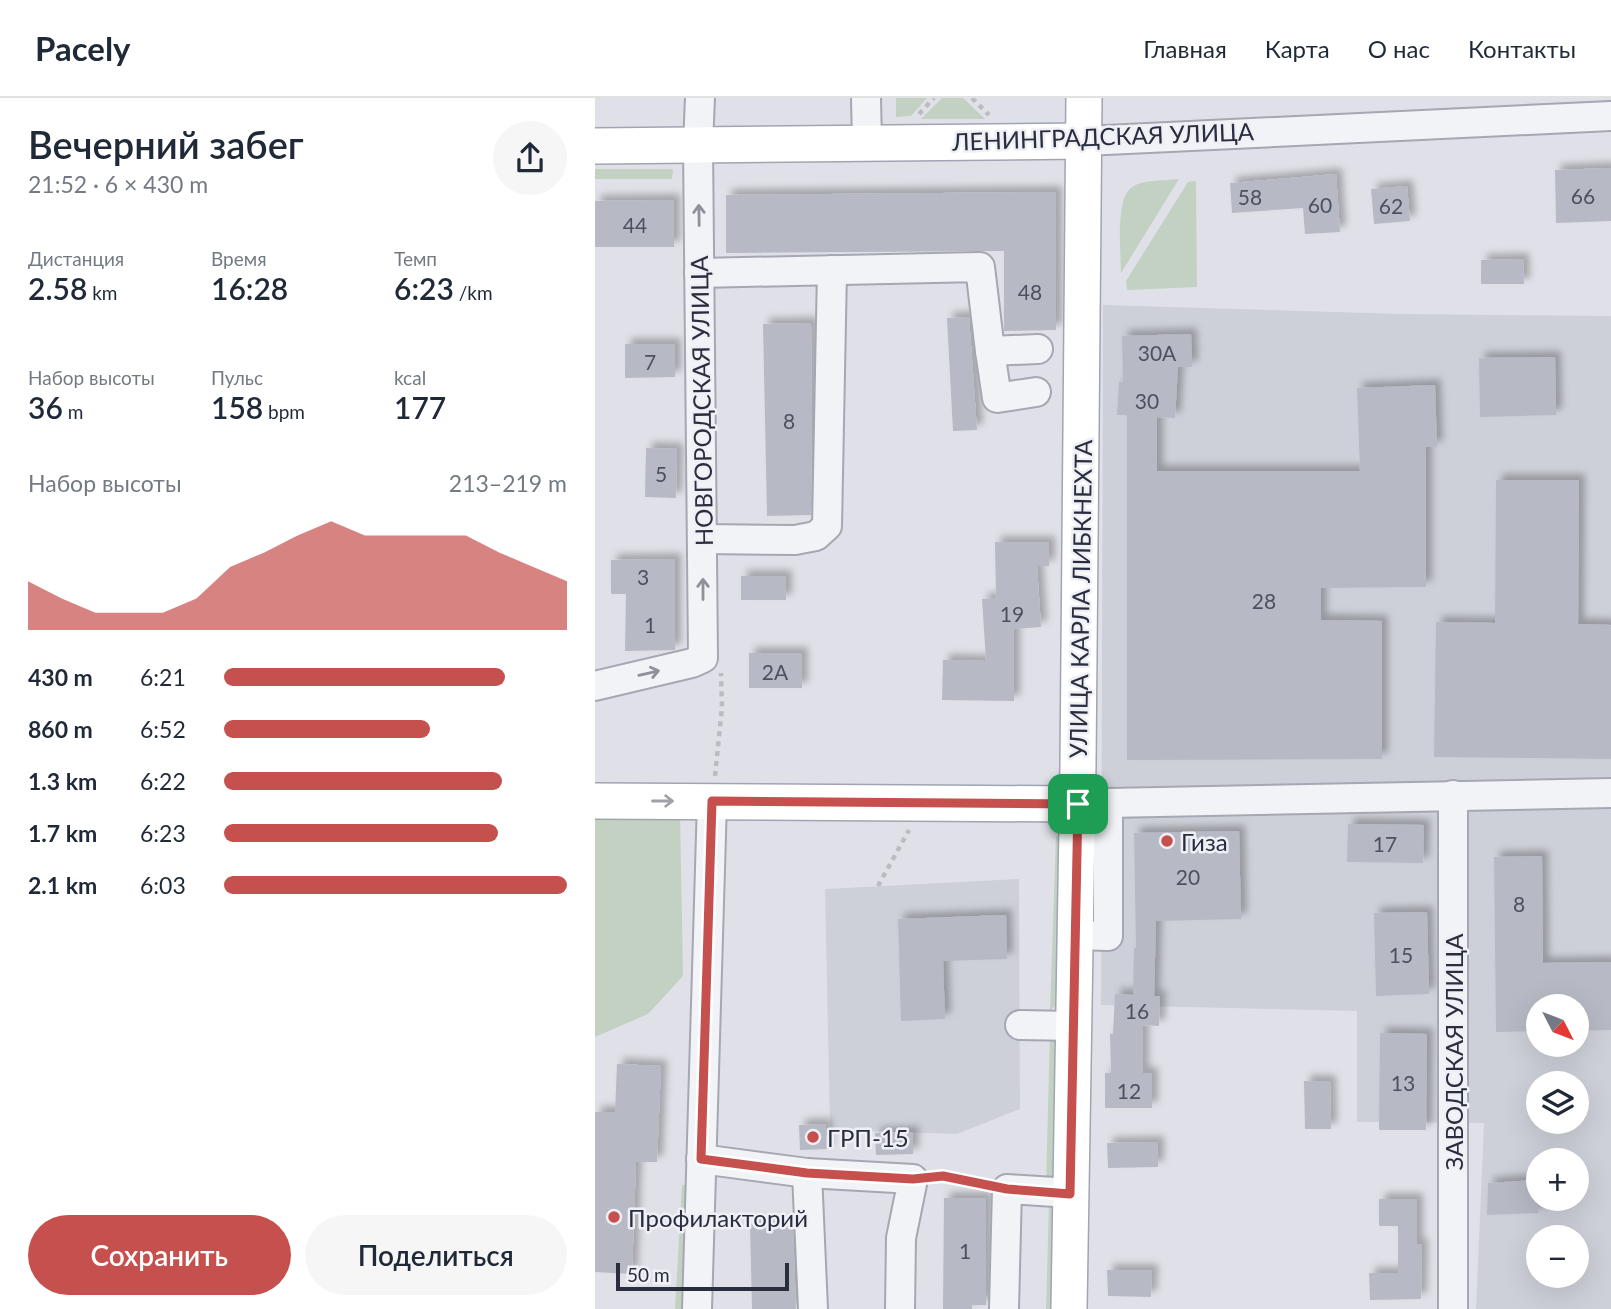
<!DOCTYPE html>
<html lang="ru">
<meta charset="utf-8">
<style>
:root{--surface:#fff;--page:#f6f6f7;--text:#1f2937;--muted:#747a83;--line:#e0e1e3;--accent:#c5504d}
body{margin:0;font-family:Lato,sans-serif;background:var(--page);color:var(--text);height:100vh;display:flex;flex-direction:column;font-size:26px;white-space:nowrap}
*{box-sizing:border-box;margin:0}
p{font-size:23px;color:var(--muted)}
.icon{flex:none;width:38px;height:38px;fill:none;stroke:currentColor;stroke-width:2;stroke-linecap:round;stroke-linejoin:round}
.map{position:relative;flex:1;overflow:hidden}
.panel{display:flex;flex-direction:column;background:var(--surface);width:595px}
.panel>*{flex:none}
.needle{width:46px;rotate:132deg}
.fabs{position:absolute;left:931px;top:896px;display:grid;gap:14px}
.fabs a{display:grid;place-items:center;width:63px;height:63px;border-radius:50%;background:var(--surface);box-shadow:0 7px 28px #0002;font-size:35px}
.scale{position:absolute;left:21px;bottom:18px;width:173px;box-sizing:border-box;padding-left:7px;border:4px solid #292d3e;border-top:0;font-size:19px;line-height:24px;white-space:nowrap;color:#292d3e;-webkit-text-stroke:5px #eff0f5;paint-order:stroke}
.pin{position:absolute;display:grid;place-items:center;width:60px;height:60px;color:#fff;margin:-30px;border-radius:14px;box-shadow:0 4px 10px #0006}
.round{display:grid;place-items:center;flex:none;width:74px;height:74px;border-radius:37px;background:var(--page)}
.overview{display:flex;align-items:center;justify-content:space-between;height:119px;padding:0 28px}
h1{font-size:38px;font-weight:600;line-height:52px}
.metrics{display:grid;grid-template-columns:repeat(3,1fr);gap:10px;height:119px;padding:7px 28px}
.metrics div{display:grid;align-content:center}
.metrics b{font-size:30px;font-weight:600}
.metrics small{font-size:19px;font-weight:400}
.metrics p{font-size:19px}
.chart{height:196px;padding:14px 28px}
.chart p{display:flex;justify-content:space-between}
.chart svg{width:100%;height:126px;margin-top:7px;fill:var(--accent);opacity:.7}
.button{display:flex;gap:14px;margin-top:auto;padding:14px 28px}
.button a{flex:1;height:80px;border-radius:42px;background:var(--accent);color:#fff;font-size:28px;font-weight:600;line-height:80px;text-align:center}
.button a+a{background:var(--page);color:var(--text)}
ul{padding:0 28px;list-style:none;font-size:23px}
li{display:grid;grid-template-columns:112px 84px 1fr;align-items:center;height:52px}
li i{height:18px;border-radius:9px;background:var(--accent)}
header{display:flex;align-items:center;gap:42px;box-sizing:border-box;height:98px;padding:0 35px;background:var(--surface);border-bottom:2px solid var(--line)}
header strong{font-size:33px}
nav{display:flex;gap:38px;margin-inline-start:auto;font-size:24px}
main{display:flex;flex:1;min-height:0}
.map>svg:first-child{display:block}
.built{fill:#ced0d9;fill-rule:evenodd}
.green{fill:#c2d1c1}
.building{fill:#b7bac4;filter:url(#shadow)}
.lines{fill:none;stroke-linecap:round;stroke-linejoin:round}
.minor-casing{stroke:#a5a7b2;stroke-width:32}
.major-casing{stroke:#a0a4b3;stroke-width:38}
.path{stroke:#babcc2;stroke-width:4.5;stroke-dasharray:5 5;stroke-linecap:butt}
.minor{stroke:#f2f3f6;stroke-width:28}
.major{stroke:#fff;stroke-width:35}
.oneway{stroke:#8e909a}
.oneway2{stroke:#9fa0a8}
.route-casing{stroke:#fff;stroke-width:14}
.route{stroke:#c5504d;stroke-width:9}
.poi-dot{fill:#c5504d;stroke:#eff0f5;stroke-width:2.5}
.labels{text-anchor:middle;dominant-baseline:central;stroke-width:5;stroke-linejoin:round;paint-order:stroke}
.number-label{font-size:21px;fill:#4c5060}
.street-label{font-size:24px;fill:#292d3e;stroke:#eff0f5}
.poi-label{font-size:24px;fill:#292d3e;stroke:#eff0f5;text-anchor:start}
</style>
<header>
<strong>Pacely</strong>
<nav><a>Главная</a><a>Карта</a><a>О нас</a><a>Контакты</a></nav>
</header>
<main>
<section class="panel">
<div class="overview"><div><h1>Вечерний забег</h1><p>21:52 · 6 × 430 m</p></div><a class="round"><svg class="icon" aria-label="share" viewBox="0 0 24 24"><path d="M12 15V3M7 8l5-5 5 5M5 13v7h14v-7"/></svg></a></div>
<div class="metrics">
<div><p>Дистанция</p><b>2.58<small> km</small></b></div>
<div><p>Время</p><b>16:28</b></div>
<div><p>Темп</p><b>6:23<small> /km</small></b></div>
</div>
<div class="metrics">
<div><p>Набор высоты</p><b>36<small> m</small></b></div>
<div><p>Пульс</p><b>158<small> bpm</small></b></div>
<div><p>kcal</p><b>177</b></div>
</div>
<div class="chart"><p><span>Набор высоты</span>213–219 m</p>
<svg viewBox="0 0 160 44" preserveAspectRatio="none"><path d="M0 44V27L10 33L20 38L30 38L40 38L50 33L60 22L70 17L80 11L90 6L100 11L110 11L120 11L130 11L140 17L150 22L160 27V44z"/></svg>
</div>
<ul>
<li><b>430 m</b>6:21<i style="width:82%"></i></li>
<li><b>860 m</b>6:52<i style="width:60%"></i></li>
<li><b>1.3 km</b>6:22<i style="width:81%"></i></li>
<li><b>1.7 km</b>6:23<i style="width:80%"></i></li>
<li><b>2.1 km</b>6:03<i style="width:100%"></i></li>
</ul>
<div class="button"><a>Сохранить</a><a>Поделиться</a></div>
</section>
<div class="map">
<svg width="1016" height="1211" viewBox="0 0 1016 1211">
<defs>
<filter id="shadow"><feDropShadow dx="6" dy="-6" stdDeviation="3.5" flood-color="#0004"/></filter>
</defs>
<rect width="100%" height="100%" fill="#e0e1e8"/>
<!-- built -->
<g class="built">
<path d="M 508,207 L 807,216 L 1016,218 L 1016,1211 L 881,1211 L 889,1025 L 762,1024 L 762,913 L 506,907 ZM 943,908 L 982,908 L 982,947 L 943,947 ZM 943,985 L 982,985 L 982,1024 L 943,1024 ZM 943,1062 L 982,1062 L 982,1101 L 943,1101 ZM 943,1139 L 982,1139 L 982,1178 L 943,1178 Z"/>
<path d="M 424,781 L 425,1011 L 362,1036 L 235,1032 L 230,791 Z"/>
</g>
<!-- green -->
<g class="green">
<path d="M 301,0 L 332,0 L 316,18 L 301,19 Z"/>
<path d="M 347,0 L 368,0 L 390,21 L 326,21 Z"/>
<path d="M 0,71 L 78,71 L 77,81 L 0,81 Z"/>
<path d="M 584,81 L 526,175 C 526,156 520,102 536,90 C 547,81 571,83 584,81 Z"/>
<path d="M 601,83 L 602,189 L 532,192 L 531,183 L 593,84 Z"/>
<path d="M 0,713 L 85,714 L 88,878 L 53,916 L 0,939 Z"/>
<path d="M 461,737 L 468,750 L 464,904 L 455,913 Z"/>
<path d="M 455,934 L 464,943 L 461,1077 L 451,1085 Z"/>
<path d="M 87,1087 L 95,1087 L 97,1211 L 80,1211 Z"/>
<path d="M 454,1106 L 460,1118 L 457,1211 L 451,1211 Z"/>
</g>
<!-- building -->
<g class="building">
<path d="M 1016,70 L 1016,123 L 961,125 L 960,72 Z"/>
<path d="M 741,76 L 745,134 L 710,136 L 708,110 L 637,115 L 635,85 Z"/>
<path d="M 812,88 L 815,123 L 779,126 L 776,91 Z"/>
<path d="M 461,94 L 461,232 L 409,233 L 409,153 L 131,155 L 131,97 Z"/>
<path d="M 79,102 L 79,149 L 0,149 L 0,103 Z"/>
<path d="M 928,161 L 929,186 L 886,186 L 886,162 Z"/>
<path d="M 374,219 L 382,332 L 358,333 L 352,220 Z"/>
<path d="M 216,225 L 217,324 L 216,417 L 172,418 L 168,226 Z"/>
<path d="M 596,236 L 597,269 L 583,269 L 580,320 L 562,319 L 562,373 L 765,373 L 762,290 L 840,287 L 842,349 L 831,349 L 831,489 L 726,490 L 726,522 L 787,523 L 787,661 L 532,662 L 532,317 L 522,317 L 524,284 L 528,284 L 527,238 Z"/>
<path d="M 30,246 L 80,246 L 80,279 L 30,280 Z"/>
<path d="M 960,259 L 961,317 L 885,319 L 884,260 Z"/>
<path d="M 51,350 L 82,351 L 81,400 L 50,399 Z"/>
<path d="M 901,382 L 984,382 L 983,526 L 1016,527 L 1016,661 L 839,659 L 841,524 L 900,525 Z"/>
<path d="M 400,444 L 454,444 L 454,468 L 442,468 L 446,529 L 419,531 L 419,603 L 347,602 L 348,562 L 391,563 L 387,501 L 401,500 Z"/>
<path d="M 80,461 L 80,552 L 30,553 L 31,496 L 16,496 L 16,462 Z"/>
<rect x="146" y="478" width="45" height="24"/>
<rect x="154" y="555" width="53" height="35"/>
<path d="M 753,726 L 829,727 L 828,765 L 752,764 Z"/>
<path d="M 644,733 L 646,821 L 561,823 L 559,898 L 565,898 L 564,928 L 548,927 L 548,975 L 557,975 L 557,1010 L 510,1010 L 510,975 L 516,975 L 515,936 L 518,936 L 520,896 L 538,897 L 539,850 L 541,850 L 539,735 Z"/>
<path d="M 947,758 L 948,865 L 1016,864 L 1016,932 L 982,933 L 982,908 L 943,908 L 943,933 L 901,934 L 899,759 Z"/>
<path d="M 832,814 L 834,896 L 781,898 L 779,815 Z"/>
<path d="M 411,817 L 412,861 L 348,863 L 350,921 L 306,923 L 303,821 Z"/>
<path d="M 785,935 L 832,936 L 831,1032 L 784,1032 Z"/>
<path d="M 22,966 L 66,968 L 62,1064 L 41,1064 L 37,1176 L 0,1174 L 0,1014 L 20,1014 Z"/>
<path d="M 709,983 L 735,983 L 736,1031 L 710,1031 Z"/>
<path d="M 230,1026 L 232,1051 L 205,1052 L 204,1027 Z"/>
<path d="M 318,1034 L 318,1056 L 281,1057 L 280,1035 Z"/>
<path d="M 563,1044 L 563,1069 L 513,1070 L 512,1045 Z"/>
<path d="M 943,1082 L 943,1115 L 892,1117 L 893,1085 Z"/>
<path d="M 349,1100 L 391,1100 L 391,1207 L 377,1207 L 377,1211 L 348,1211 Z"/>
<path d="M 784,1101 L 822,1101 L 822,1146 L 827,1146 L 826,1201 L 775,1202 L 774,1175 L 803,1175 L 803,1128 L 784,1128 Z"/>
<path d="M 155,1126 L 198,1126 L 201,1211 L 157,1211 Z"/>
<path d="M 512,1172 L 557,1172 L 556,1199 L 513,1198 Z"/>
</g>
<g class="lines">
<!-- minor casing -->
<g class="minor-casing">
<g id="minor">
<path d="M 271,0 L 272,44"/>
<path d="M 490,43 L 1016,18"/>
<path d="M 104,175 L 385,169 L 395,253 L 443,251"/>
<path d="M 395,253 L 402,300 L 441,294"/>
<path d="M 108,441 L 200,442 L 221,438 L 232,428 L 237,172"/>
<path d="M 0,588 L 97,565 L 108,560 L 103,47 L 105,0"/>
<path d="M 858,697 L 858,1211"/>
<path d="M 480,837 L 513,838 L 513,705 L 1016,695"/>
<path d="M 425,927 L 479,928"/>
<path d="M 106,1061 L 212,1075 L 318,1081 L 306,1140 L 305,1211"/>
<path d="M 212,1075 L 218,1211"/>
<path d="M 102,1211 L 117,703"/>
<path d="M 409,1211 L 412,1091 L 475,1095"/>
</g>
</g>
<!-- major casing -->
<g class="major-casing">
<g id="major">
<path d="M 0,48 L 490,43"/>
<path d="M 0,703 L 483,706"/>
<path d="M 474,1211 L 483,666 L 489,0"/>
</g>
</g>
<!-- path -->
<g class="path">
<path d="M 377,0 L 394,17"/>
<path d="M 324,16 L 339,0"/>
<path d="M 120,678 L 127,609 L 126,575"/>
<path d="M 283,788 L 314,732"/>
<path d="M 341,1079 L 391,1087"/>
</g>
<!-- minor -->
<use href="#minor" class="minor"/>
<!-- major -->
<use href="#major" class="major"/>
</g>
<!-- one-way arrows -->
<defs><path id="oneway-shaft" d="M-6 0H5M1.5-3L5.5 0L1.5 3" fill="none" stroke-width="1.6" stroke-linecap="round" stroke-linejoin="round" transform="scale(1.75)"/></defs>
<g class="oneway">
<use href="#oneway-shaft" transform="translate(104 117) rotate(-91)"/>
<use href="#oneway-shaft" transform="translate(108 491) rotate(-90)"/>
<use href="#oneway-shaft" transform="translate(54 575) rotate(-13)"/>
</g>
<use class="oneway2" href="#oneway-shaft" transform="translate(68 703)"/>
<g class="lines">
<!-- route casing -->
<g class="route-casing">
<path id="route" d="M 117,703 L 483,706 L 475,1096 L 412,1091 L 348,1078 L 318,1081 L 212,1075 L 106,1061 Z"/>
</g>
<!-- route -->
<use href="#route" class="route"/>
</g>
<!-- markers -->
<g class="poi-dot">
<circle cx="572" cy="743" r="7"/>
<circle cx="218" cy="1039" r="7"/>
<circle cx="19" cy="1119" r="7"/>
</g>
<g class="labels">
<!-- number labels -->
<g class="number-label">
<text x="988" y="97">66</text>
<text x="655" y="98">58</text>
<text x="725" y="106">60</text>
<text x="796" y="107">62</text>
<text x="40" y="126">44</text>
<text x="435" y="193">48</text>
<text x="562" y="254">30А</text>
<text x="55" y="263">7</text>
<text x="552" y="302">30</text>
<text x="194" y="322">8</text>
<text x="66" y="375">5</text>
<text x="48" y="478">3</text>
<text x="669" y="502">28</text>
<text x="417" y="515">19</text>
<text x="55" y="526">1</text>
<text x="180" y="573">2А</text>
<text x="790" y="745">17</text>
<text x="593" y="778">20</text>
<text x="924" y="805">8</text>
<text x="806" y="856">15</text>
<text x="542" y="912">16</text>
<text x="808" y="984">13</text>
<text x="534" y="992">12</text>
<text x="370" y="1152">1</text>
</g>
<!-- street labels -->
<g class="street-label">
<text transform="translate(508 38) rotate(-2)">ЛЕНИНГРАДСКАЯ УЛИЦА</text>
<text transform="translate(106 303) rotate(-91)">НОВГОРОДСКАЯ УЛИЦА</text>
<text transform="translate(485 501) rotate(-89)">УЛИЦА КАРЛА ЛИБКНЕХТА</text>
<text transform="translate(858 954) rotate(-90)">ЗАВОДСКАЯ УЛИЦА</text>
</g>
<!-- poi labels -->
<g class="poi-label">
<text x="586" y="743">Гиза</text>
<text x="232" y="1039">ГРП-15</text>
<text x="33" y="1119">Профилакторий</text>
</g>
</g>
</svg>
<div class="fabs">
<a><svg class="needle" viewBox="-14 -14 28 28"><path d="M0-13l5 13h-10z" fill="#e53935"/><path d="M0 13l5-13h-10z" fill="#747a83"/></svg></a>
<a><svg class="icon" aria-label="layers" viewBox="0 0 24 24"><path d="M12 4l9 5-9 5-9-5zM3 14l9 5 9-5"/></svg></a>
<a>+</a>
<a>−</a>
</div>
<div class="scale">50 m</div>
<div class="pin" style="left:483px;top:706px;background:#1e9e55"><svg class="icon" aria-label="arrive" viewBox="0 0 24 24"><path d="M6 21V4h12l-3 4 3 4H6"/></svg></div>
</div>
</main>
